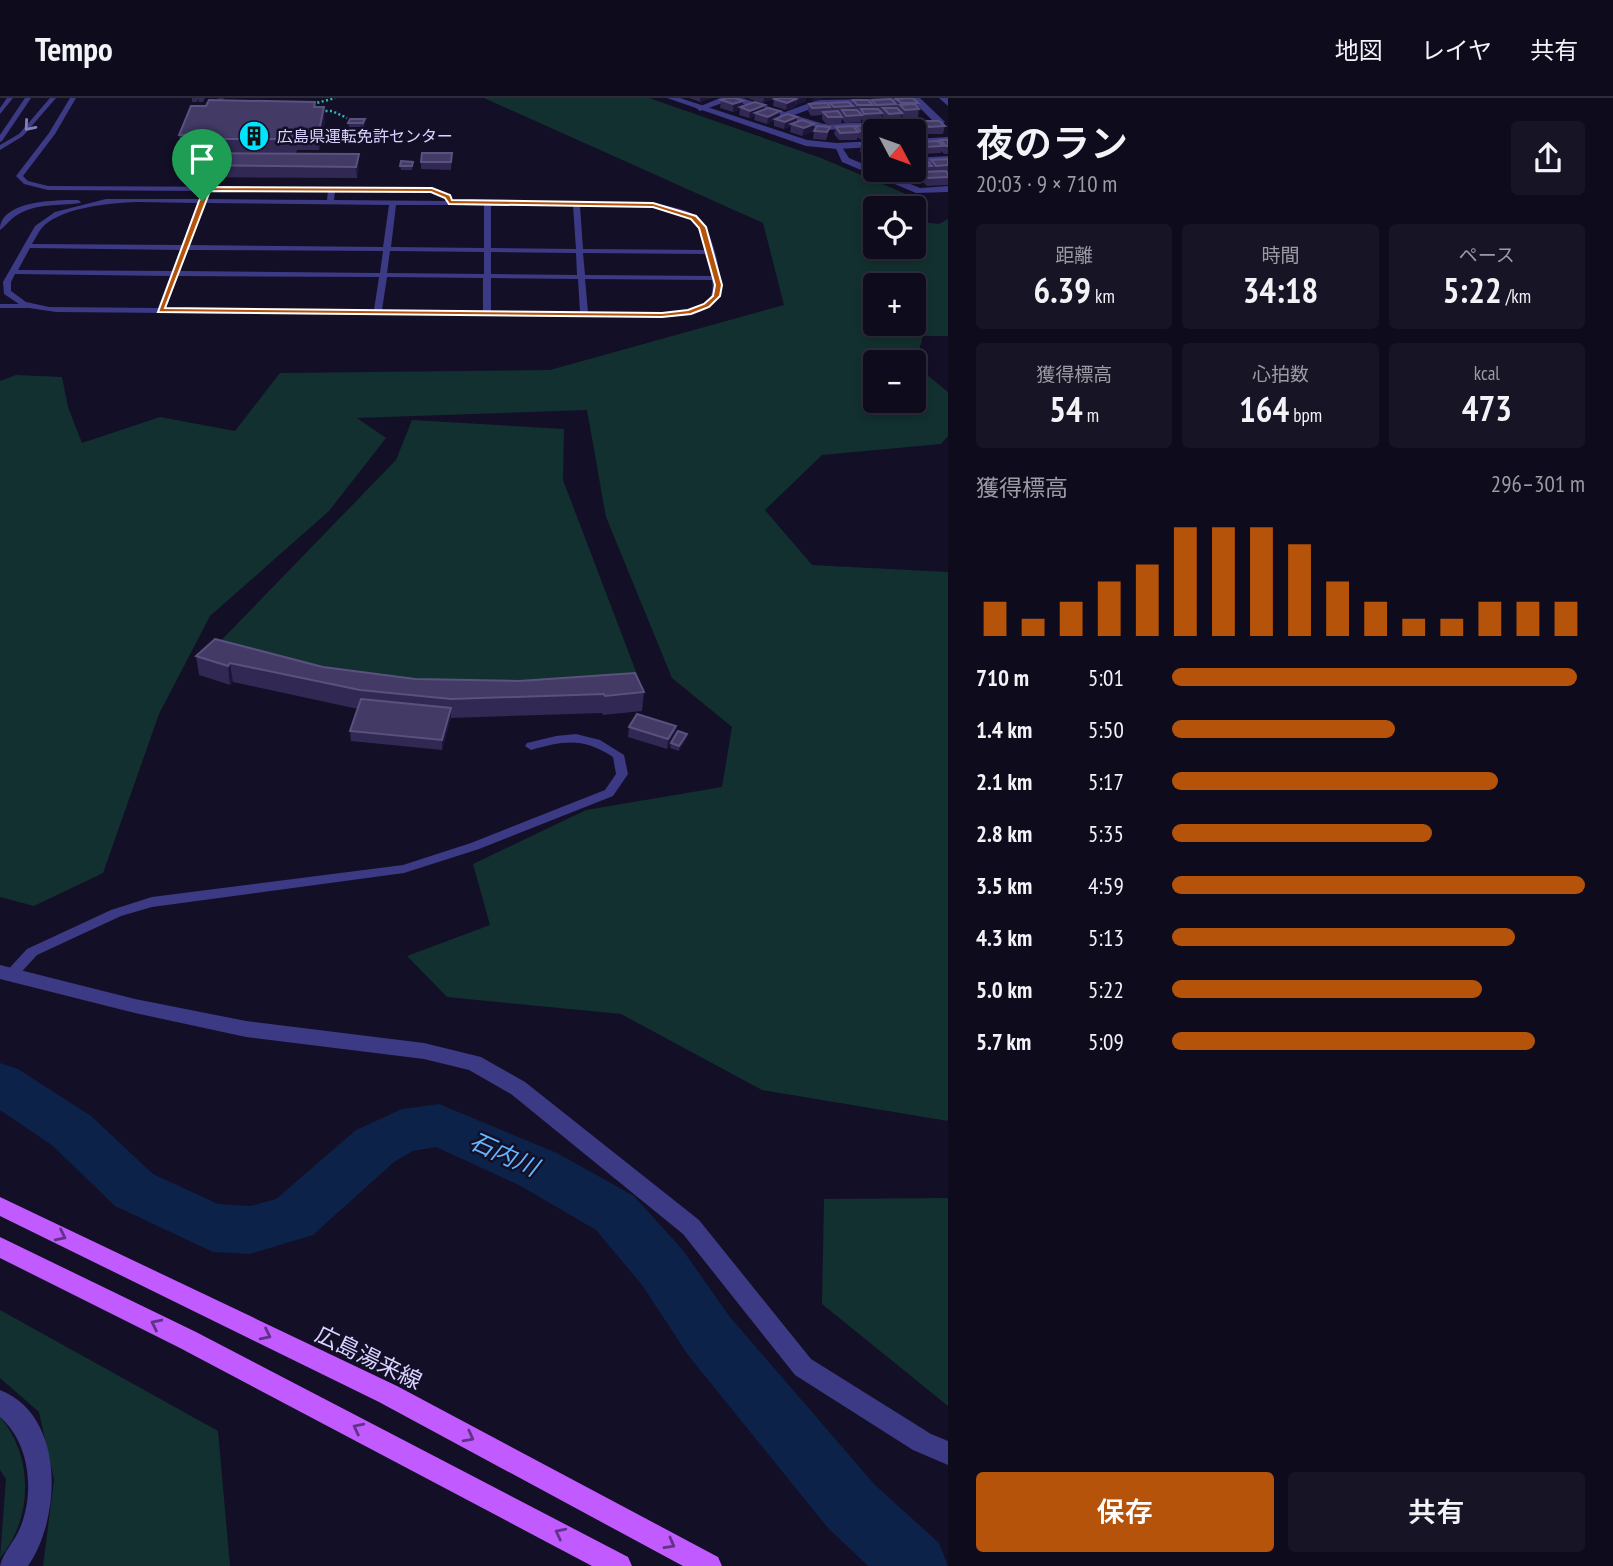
<!DOCTYPE html>
<html lang="ja">
<meta charset="utf-8">
<style>
:root{--surface:#0e0b1c;--page:#171425;--text:#f1f3f6;--muted:#9b9ba3;--line:#2e2b3b;--accent:#b45309}
body{margin:0;font-family:"PT Sans Narrow","Noto Sans JP",sans-serif;background:var(--page);color:var(--text);height:100vh;display:flex;flex-direction:column;font-size:26px;white-space:nowrap}
*{box-sizing:border-box;margin:0}
p{font-size:23px;color:var(--muted)}
.icon{flex:none;width:38px;height:38px;fill:none;stroke:currentColor;stroke-width:2;stroke-linecap:round;stroke-linejoin:round}
.map{position:relative;flex:1;overflow:hidden}
.sheet{display:flex;flex-direction:column;background:var(--surface);width:665px}
.sheet>*{flex:none}
.needle{width:46px;rotate:131deg}
.tools{position:absolute;left:863px;top:21px;display:grid;gap:14px}
.tools a{display:grid;place-items:center;width:63px;height:63px;border-radius:7px;background:var(--surface);box-shadow:0 4px 10px #0003,0 0 0 2px var(--line);font-size:35px}
.pin{position:absolute;display:grid;place-items:center;width:60px;height:60px;color:#fff;margin:-72px -30px;border-radius:50% 50% 50% 0;rotate:-45deg;box-shadow:0 0 7px #0007}
.pin .icon{rotate:45deg}
.round{display:grid;place-items:center;flex:none;width:74px;height:74px;border-radius:7px;background:var(--page)}
.summary{display:flex;align-items:center;justify-content:space-between;height:119px;padding:0 28px}
h1{font-size:38px;font-weight:600;line-height:52px}
.metrics{display:grid;grid-template-columns:repeat(3,1fr);gap:10px;height:119px;padding:7px 28px}
.metrics div{display:grid;align-content:center;border-radius:7px;background:var(--page);text-align:center}
.metrics b{font-size:35px;font-weight:600}
.metrics small{font-size:19px;font-weight:400}
.metrics p{font-size:19px}
.chart{height:196px;padding:14px 28px}
.chart p{display:flex;justify-content:space-between}
.chart svg{width:100%;height:126px;margin-top:7px;stroke:var(--accent);stroke-width:6}
.cta{display:flex;gap:14px;margin-top:auto;padding:14px 28px}
.cta a{flex:1;height:80px;border-radius:7px;background:var(--accent);color:#fff;font-size:28px;font-weight:600;line-height:80px;text-align:center}
.cta a+a{background:var(--page);color:var(--text)}
ul{padding:0 28px;list-style:none;font-size:23px}
li{display:grid;grid-template-columns:112px 84px 1fr;align-items:center;height:52px}
li i{height:18px;border-radius:9px;background:var(--accent)}
header{display:flex;align-items:center;gap:42px;box-sizing:border-box;height:98px;padding:0 35px;background:var(--surface);border-bottom:2px solid var(--line)}
header strong{font-size:33px}
nav{display:flex;gap:38px;margin-inline-start:auto;font-size:24px}
main{display:flex;flex:1;min-height:0}
.map>svg:first-child{display:block}
.green{fill:#12302f;fill-rule:evenodd}
.lines{fill:none;stroke-linecap:round;stroke-linejoin:round}
.river{fill:#0c2248;fill-rule:evenodd}
.path{stroke:#2fb8b0;stroke-width:2.5;stroke-dasharray:2 2.5;stroke-linecap:butt}
.service{fill:#3d3a85;fill-rule:evenodd}
.minor{fill:#3d3a85;fill-rule:evenodd}
.tertiary{fill:#3d3a85;fill-rule:evenodd}
.primary{fill:#c25bff;fill-rule:evenodd}
.wall{fill:#312854}
.shaded-wall{fill:#1d163a}
.building{fill:#433a66;stroke:#5a527e;stroke-width:2}
.oneway{stroke:#837fbc}
.oneway2{stroke:#623188}
.route{fill:#b45309;stroke:#fff;stroke-width:2;fill-rule:evenodd}
.labels{text-anchor:middle;dominant-baseline:central;stroke-width:5;stroke-linejoin:round;paint-order:stroke}
.far-poi-label{font-size:16px;fill:#d9d4ff;stroke:#130f26;text-anchor:start}
.near-street-label{font-size:23px;fill:#d9d4ff;stroke:#130f26}
.near-water-label{font-size:24px;font-style:italic;fill:#62b6ff;stroke:#130f26}
</style>
<header>
<strong>Tempo</strong>
<nav><a>地図</a><a>レイヤ</a><a>共有</a></nav>
</header>
<main>
<div class="map">
<svg width="948" height="1468" viewBox="0 0 948 1468">
<rect width="100%" height="100%" fill="#130f26"/>
<!-- green -->
<g class="green">
<path d="M 484,0 L 649,0 L 821,60 L 906,96 L 886,103 L 891,110 L 875,110 L 875,149 L 914,149 L 914,123 L 939,126 L 948,121 L 948,238 L 923,238 L 915,267 L 948,294 L 948,338 L 941,346 L 822,357 L 765,412 L 812,467 L 948,474 L 948,1023 L 762,992 L 621,916 L 447,899 L 407,858 L 490,827 L 473,766 L 586,712 L 722,689 L 732,629 L 672,580 L 606,419 L 587,312 L 357,320 L 386,340 L 329,413 L 210,518 L 159,616 L 103,775 L 34,808 L 0,799 L 0,283 L 16,277 L 62,279 L 68,309 L 82,345 L 160,319 L 235,333 L 280,275 L 550,272 L 784,207 L 763,125 ZM 875,187 L 914,187 L 914,226 L 875,226 ZM 875,264 L 914,264 L 914,303 L 875,303 Z"/>
<path d="M 412,322 L 564,331 L 563,382 L 643,592 L 518,602 L 208,556 L 396,362 Z"/>
<path d="M 948,1100 L 948,1308 L 822,1206 L 824,1101 Z"/>
<path d="M 0,1212 L 218,1333 L 230,1468 L 43,1468 L 54,1382 L 39,1314 L 0,1280 Z"/>
<path d="M 0,1319 C 34,1358 33,1421 0,1460 L 6,1381 L 0,1372 Z"/>
</g>
<g class="lines">
<!-- river -->
<path class="river" d="M 0,965 L 18,971 L 91,1018 L 153,1076 L 218,1106 L 250,1108 L 276,1101 L 356,1032 L 402,1011 L 439,1006 L 557,1055 L 634,1098 L 682,1151 L 730,1219 L 874,1386 L 939,1445 L 948,1468 L 868,1468 L 828,1430 L 688,1257 L 642,1187 L 596,1132 L 519,1087 L 436,1049 L 413,1053 L 394,1064 L 313,1137 L 250,1156 L 213,1154 L 115,1108 L 53,1048 L 0,1012 Z"/>
<!-- path -->
<g class="path">
<path d="M 313,6 L 335,0"/>
<path d="M 321,13 L 332,13 L 347,20"/>
</g>
<!-- service -->
<g class="service">
<path d="M 7,0 L 13,0 L 0,16 L 0,10 Z"/>
<path d="M 25,0 L 31,0 L 2,43 L 0,44 L 0,37 Z"/>
<path d="M 50,0 L 56,0 L 23,38 L 0,52 L 0,47 L 19,36 Z"/>
<path d="M 70,0 L 76,0 L 55,36 L 23,78 L 28,83 L 48,88 L 432,90 L 450,98 L 452,103 C 498,103 546,104 591,104 C 619,105 649,102 676,110 C 685,112 694,115 700,122 C 714,136 728,191 713,206 C 701,218 677,218 662,219 L 56,214 L 29,210 L 0,210 L 0,206 L 19,206 L 4,196 L 3,184 L 35,128 L 55,114 L 106,101 L 200,101 L 203,93 L 48,92 L 24,86 L 16,78 L 49,35 ZM 210,93 L 328,93 L 327,102 L 207,101 ZM 335,93 L 431,94 L 445,100 L 445,103 L 334,102 ZM 137,104 L 198,105 L 182,147 L 32,146 C 35,141 38,135 41,131 C 59,109 111,105 137,104 ZM 205,105 L 389,107 L 383,149 L 189,147 ZM 396,107 L 484,107 L 484,150 L 391,149 ZM 491,108 L 573,108 L 576,151 L 491,150 ZM 580,108 C 609,109 676,101 696,126 C 702,133 704,143 706,152 L 583,151 ZM 30,150 L 180,152 L 172,173 L 18,172 ZM 188,152 L 383,153 L 380,175 L 180,173 ZM 390,153 L 484,154 L 484,176 L 387,175 ZM 491,154 L 576,155 L 577,177 L 491,176 ZM 583,155 L 708,156 L 712,178 L 585,177 ZM 15,176 L 170,178 L 158,210 L 49,209 L 26,204 L 11,193 L 11,184 ZM 178,178 L 379,179 L 374,212 L 166,211 ZM 387,179 L 483,180 L 483,213 L 382,212 ZM 491,180 L 578,181 L 580,214 L 491,213 ZM 585,181 L 712,182 C 713,189 713,198 707,203 C 691,220 612,214 588,214 Z"/>
<path d="M 78,102 L 81,104 L 80,105 C 59,108 36,105 17,117 C 10,121 6,128 0,132 C 0,102 57,102 78,102 Z"/>
<path d="M 576,636 L 600,642 L 624,657 L 628,676 L 613,698 L 479,751 L 404,775 L 152,809 L 121,818 L 37,857 L 15,881 L 5,881 L 3,877 L 27,851 L 111,812 L 152,799 L 403,767 L 471,745 L 605,692 L 616,676 L 613,659 C 582,639 564,643 531,652 L 525,648 L 527,645 L 556,638 Z"/>
</g>
<!-- minor -->
<g class="minor">
<path d="M 720,0 L 742,0 L 785,14 L 818,2 L 920,0 L 945,24 L 940,27 L 823,32 L 731,2 L 700,13 L 696,10 ZM 913,3 L 932,22 L 824,26 L 794,17 L 819,8 Z"/>
<path d="M 834,46 L 840,46 L 849,60 L 920,90 L 948,88 L 948,94 L 916,95 L 842,64 Z"/>
<path d="M 948,58 L 948,64 L 914,66 L 914,60 Z"/>
<path d="M 0,867 L 135,901 L 246,923 L 424,945 L 481,959 L 525,984 L 699,1122 L 811,1261 L 931,1336 L 948,1343 L 948,1367 L 913,1352 L 795,1277 L 683,1136 L 511,996 L 469,972 L 424,961 L 246,939 L 135,915 L 0,881 Z"/>
<path d="M 0,1292 C 65,1317 62,1419 28,1468 L 0,1468 C 3,1454 15,1443 20,1430 C 35,1394 30,1345 0,1319 Z"/>
</g>
<!-- tertiary -->
<g class="tertiary">
<path d="M 667,0 L 680,0 L 807,42 L 837,45 L 875,43 L 875,49 L 837,51 L 806,48 Z"/>
<path d="M 939,0 L 948,0 L 948,8 Z"/>
<path d="M 948,39 L 948,45 L 914,47 L 914,41 Z"/>
</g>
<!-- primary -->
<g class="primary">
<path d="M 0,1099 L 397,1288 L 718,1459 L 722,1468 L 683,1468 L 379,1304 L 0,1118 Z"/>
<path d="M 0,1139 L 196,1234 L 628,1459 L 632,1468 L 592,1468 L 180,1250 L 0,1160 Z"/>
</g>
</g>
<!-- wall -->
<g class="wall">
<path d="M 192,0 L 205,0 L 203,4 L 199,4 L 198,1 L 197,4 L 192,4 Z"/>
<path d="M 218,0 L 224,0 L 223,2 L 315,4 L 316,9 L 325,23 L 319,52 L 297,52 L 296,56 L 359,56 L 359,68 L 357,80 L 181,79 L 180,67 L 199,55 L 199,52 L 181,52 L 179,37 L 206,8 L 218,2 Z"/>
<path d="M 689,0 L 710,0 L 700,4 Z"/>
<path d="M 749,0 L 773,0 L 772,1 L 763,5 L 749,1 Z"/>
<path d="M 776,0 L 806,0 L 806,3 L 795,7 L 795,9 L 786,12 L 773,8 L 774,1 Z"/>
<path d="M 896,1 L 918,5 L 917,9 L 919,11 L 918,19 L 903,19 L 901,17 L 901,23 L 887,23 L 882,18 L 883,14 L 881,14 L 882,15 L 881,22 L 863,23 L 861,21 L 861,24 L 845,25 L 842,21 L 841,26 L 827,27 L 822,21 L 822,17 L 811,18 L 808,13 L 809,6 L 829,8 L 830,5 L 852,7 L 853,2 L 872,5 L 872,2 L 895,5 Z"/>
<path d="M 721,2 L 743,3 L 743,8 L 765,7 L 764,11 L 780,13 L 780,19 L 797,19 L 797,24 L 814,26 L 813,33 L 802,38 L 790,34 L 791,28 L 784,31 L 774,28 L 774,23 L 767,26 L 754,22 L 755,18 L 749,20 L 739,17 L 740,11 L 733,14 L 720,10 Z"/>
<path d="M 365,21 L 364,29 L 349,29 L 348,25 Z"/>
<path d="M 923,23 L 945,28 L 943,36 L 927,36 L 923,32 L 922,37 L 914,37 L 914,33 L 875,33 L 875,40 L 859,41 L 857,39 L 857,42 L 839,42 L 834,36 L 836,29 L 855,31 L 856,28 L 877,30 L 878,26 L 901,29 L 902,25 L 922,28 Z"/>
<path d="M 830,29 L 826,42 L 813,41 L 814,33 Z"/>
<path d="M 940,42 L 948,42 L 948,56 L 944,56 L 941,53 L 941,55 L 923,56 L 918,51 L 920,44 L 939,44 Z"/>
<path d="M 861,46 L 875,46 L 875,61 L 866,61 L 860,54 Z"/>
<path d="M 914,46 L 918,51 L 917,58 L 914,58 Z"/>
<path d="M 452,55 L 451,72 L 421,71 L 421,64 Z"/>
<path d="M 948,61 L 948,87 L 927,88 L 921,82 L 922,77 L 909,77 L 906,74 L 905,75 L 889,76 L 885,72 L 914,72 L 914,62 L 931,66 L 931,62 Z"/>
<path d="M 413,64 L 412,72 L 401,72 L 400,68 Z"/>
<path d="M 196,558 L 323,569 L 415,581 L 644,594 L 642,613 L 603,617 L 602,615 L 451,620 L 442,652 L 351,643 L 350,633 L 358,611 L 233,584 L 230,587 L 199,577 Z"/>
<path d="M 676,628 L 675,638 L 667,651 L 628,639 L 629,629 Z"/>
<path d="M 687,636 L 686,641 L 679,653 L 670,650 L 671,645 Z"/>
</g>
<!-- shaded-wall -->
<g class="shaded-wall">
<path d="M 700,0 L 710,0 L 700,4 Z"/>
<path d="M 764,0 L 773,0 L 772,1 L 763,5 Z"/>
<path d="M 797,0 L 806,0 L 806,3 L 796,7 Z"/>
<path d="M 813,0 L 823,0 L 823,2 L 812,3 Z"/>
<path d="M 796,1 L 795,9 L 786,12 L 787,5 Z"/>
<path d="M 743,3 L 742,10 L 740,9 L 740,11 L 733,14 L 733,6 Z"/>
<path d="M 765,7 L 764,14 L 755,15 L 755,18 L 749,20 L 750,13 Z"/>
<path d="M 324,9 L 325,23 L 319,52 L 318,38 Z"/>
<path d="M 780,13 L 779,21 L 775,21 L 774,23 L 767,26 L 768,19 Z"/>
<path d="M 797,19 L 796,26 L 791,26 L 791,28 L 784,31 L 785,24 Z"/>
<path d="M 814,26 L 813,33 L 802,38 L 804,30 Z"/>
<path d="M 359,56 L 359,68 L 357,80 L 356,69 Z"/>
<path d="M 230,565 L 233,584 L 230,587 L 228,568 Z"/>
<path d="M 451,610 L 451,620 L 442,652 L 442,642 Z"/>
<path d="M 676,628 L 675,638 L 667,651 L 668,641 Z"/>
<path d="M 687,636 L 686,641 L 679,653 L 679,648 Z"/>
</g>
<!-- building -->
<g class="building">
<path d="M 727,0 L 735,0 L 743,3 L 733,6 L 721,2 Z"/>
<path d="M 776,0 L 791,0 L 796,1 L 787,5 L 774,1 Z"/>
<path d="M 907,0 L 913,0 L 918,5 L 901,5 L 896,1 Z"/>
<path d="M 891,1 L 896,6 L 876,7 L 872,2 Z"/>
<path d="M 209,2 L 315,4 L 314,9 L 324,9 L 318,38 L 296,38 L 295,41 L 198,41 L 199,37 L 179,37 L 191,8 L 206,8 Z"/>
<path d="M 853,2 L 868,2 L 873,7 L 857,7 Z"/>
<path d="M 755,4 L 765,7 L 750,13 L 740,9 Z"/>
<path d="M 848,4 L 853,8 L 834,9 L 830,5 Z"/>
<path d="M 827,5 L 830,9 L 812,10 L 809,6 Z"/>
<path d="M 915,6 L 919,11 L 905,12 L 900,7 Z"/>
<path d="M 768,10 L 780,13 L 768,19 L 755,15 Z"/>
<path d="M 883,10 L 897,10 L 902,15 L 889,16 Z"/>
<path d="M 861,11 L 878,11 L 882,15 L 864,16 Z"/>
<path d="M 842,12 L 857,12 L 862,17 L 846,18 Z"/>
<path d="M 838,13 L 842,19 L 828,19 L 823,14 Z"/>
<path d="M 787,16 L 797,19 L 785,24 L 775,21 Z"/>
<path d="M 350,21 L 365,21 L 363,25 L 348,25 Z"/>
<path d="M 802,22 L 814,26 L 804,30 L 791,26 Z"/>
<path d="M 923,23 L 939,23 L 945,28 L 929,29 Z"/>
<path d="M 919,24 L 924,29 L 906,30 L 902,25 Z"/>
<path d="M 898,25 L 903,31 L 883,32 L 878,26 Z"/>
<path d="M 875,27 L 880,32 L 860,33 L 856,28 Z"/>
<path d="M 817,28 L 830,29 L 827,34 L 814,33 Z"/>
<path d="M 853,28 L 858,34 L 840,35 L 836,29 Z"/>
<path d="M 940,42 L 948,42 L 948,48 L 946,48 Z"/>
<path d="M 938,43 L 943,48 L 925,49 L 920,44 Z"/>
<path d="M 861,46 L 875,46 L 875,53 L 867,53 Z"/>
<path d="M 185,55 L 359,56 L 356,69 L 180,67 Z"/>
<path d="M 422,55 L 452,55 L 451,64 L 421,64 Z"/>
<path d="M 948,61 L 948,67 L 936,68 L 931,62 Z"/>
<path d="M 914,62 L 926,62 L 932,68 L 914,69 Z"/>
<path d="M 401,63 L 413,64 L 412,68 L 400,68 Z"/>
<path d="M 946,73 L 948,76 L 948,79 L 928,80 L 923,74 Z"/>
<path d="M 215,541 L 323,569 L 415,581 L 519,583 L 635,575 L 644,594 L 605,598 L 604,596 L 451,601 L 360,592 L 230,565 L 228,568 L 196,558 Z"/>
<path d="M 361,601 L 451,610 L 442,642 L 350,633 Z"/>
<path d="M 637,616 L 676,628 L 668,641 L 629,629 Z"/>
<path d="M 678,633 L 687,636 L 679,648 L 671,645 Z"/>
</g>
<!-- one-way arrows -->
<defs><path id="oneway-chevron" d="M-2-3.5L2.5 0L-2 3.5" fill="none" stroke-width="1.6" stroke-linecap="round" stroke-linejoin="round" transform="scale(1.75)"/></defs>
<use class="oneway" href="#oneway-chevron" transform="translate(29 28) rotate(131)"/>
<g class="oneway2">
<use href="#oneway-chevron" transform="translate(61 1138) rotate(26)"/>
<use href="#oneway-chevron" transform="translate(156 1226) rotate(-154)"/>
<use href="#oneway-chevron" transform="translate(266 1237) rotate(26)"/>
<use href="#oneway-chevron" transform="translate(358 1330) rotate(-153)"/>
<use href="#oneway-chevron" transform="translate(469 1339) rotate(28)"/>
<use href="#oneway-chevron" transform="translate(560 1435) rotate(-153)"/>
<use href="#oneway-chevron" transform="translate(670 1446) rotate(29)"/>
</g>
<!-- route -->
<path class="route" d="M 207,89 L 432,90 L 450,97 L 452,102 L 653,105 L 696,118 L 706,129 L 722,187 L 720,198 L 709,209 L 691,216 L 662,219 L 158,214 L 199,103 ZM 210,93 L 431,94 L 445,100 L 449,106 L 653,109 L 691,121 L 699,130 L 715,187 L 713,198 L 704,206 L 688,212 L 662,215 L 165,210 Z"/>
<!-- icons -->
<defs>
<g id="building-disc" transform="scale(1.575)"><circle r="9.5" fill="#00e5ff" stroke="#130f26"/><path d="M-4-6H4V6H1V3H-1V6H-4ZM-2.5-4.3h1.7v1.8h-1.7ZM.8-4.3h1.7v1.8H.8ZM-2.5-1h1.7V.8h-1.7ZM.8-1h1.7V.8H.8Z" fill="#111"/></g>
</defs>
<g fill-rule="evenodd">
<use href="#building-disc" x="254" y="38"/>
</g>
<g class="labels">
<!-- far-poi labels -->
<g class="far-poi-label">
<text x="277" y="38">広島県運転免許センター</text>
</g>
<!-- near-street labels -->
<g class="near-street-label">
<text transform="translate(369 1259) rotate(26)">広島湯来線</text>
</g>
<!-- near-water labels -->
<g class="near-water-label">
<text transform="translate(504 1056) rotate(24)">石内川</text>
</g>
</g>
</svg>
<div class="tools">
<a><svg class="needle" viewBox="-14 -14 28 28"><path d="M0-13l5 13h-10z" fill="#e53935"/><path d="M0 13l5-13h-10z" fill="#9b9ba3"/></svg></a>
<a><svg class="icon" aria-label="locate" viewBox="0 0 24 24"><circle cx="12" cy="12" r="6"/><path d="M12 2v4M12 18v4M2 12h4M18 12h4"/></svg></a>
<a>+</a>
<a>−</a>
</div>
<div class="pin" style="left:202px;top:103px;background:#1e9e55"><svg class="icon" aria-label="arrive" viewBox="0 0 24 24"><path d="M6 21V4h12l-3 4 3 4H6"/></svg></div>
</div>
<section class="sheet">
<div class="summary"><div><h1>夜のラン</h1><p>20:03 · 9 × 710 m</p></div><a class="round"><svg class="icon" aria-label="share" viewBox="0 0 24 24"><path d="M12 15V3M7 8l5-5 5 5M5 13v7h14v-7"/></svg></a></div>
<div class="metrics">
<div><p>距離</p><b>6.39<small> km</small></b></div>
<div><p>時間</p><b>34:18</b></div>
<div><p>ペース</p><b>5:22<small> /km</small></b></div>
</div>
<div class="metrics">
<div><p>獲得標高</p><b>54<small> m</small></b></div>
<div><p>心拍数</p><b>164<small> bpm</small></b></div>
<div><p>kcal</p><b>473</b></div>
</div>
<div class="chart"><p><span>獲得標高</span>296–301 m</p>
<svg viewBox="0 0 160 44" preserveAspectRatio="none"><path d="M5 44V32M15 44V38M25 44V32M35 44V25M45 44V19M55 44V6M65 44V6M75 44V6M85 44V12M95 44V25M105 44V32M115 44V38M125 44V38M135 44V32M145 44V32M155 44V32"/></svg>
</div>
<ul>
<li><b>710 m</b>5:01<i style="width:98%"></i></li>
<li><b>1.4 km</b>5:50<i style="width:54%"></i></li>
<li><b>2.1 km</b>5:17<i style="width:79%"></i></li>
<li><b>2.8 km</b>5:35<i style="width:63%"></i></li>
<li><b>3.5 km</b>4:59<i style="width:100%"></i></li>
<li><b>4.3 km</b>5:13<i style="width:83%"></i></li>
<li><b>5.0 km</b>5:22<i style="width:75%"></i></li>
<li><b>5.7 km</b>5:09<i style="width:88%"></i></li>
</ul>
<div class="cta"><a>保存</a><a>共有</a></div>
</section>
</main>
